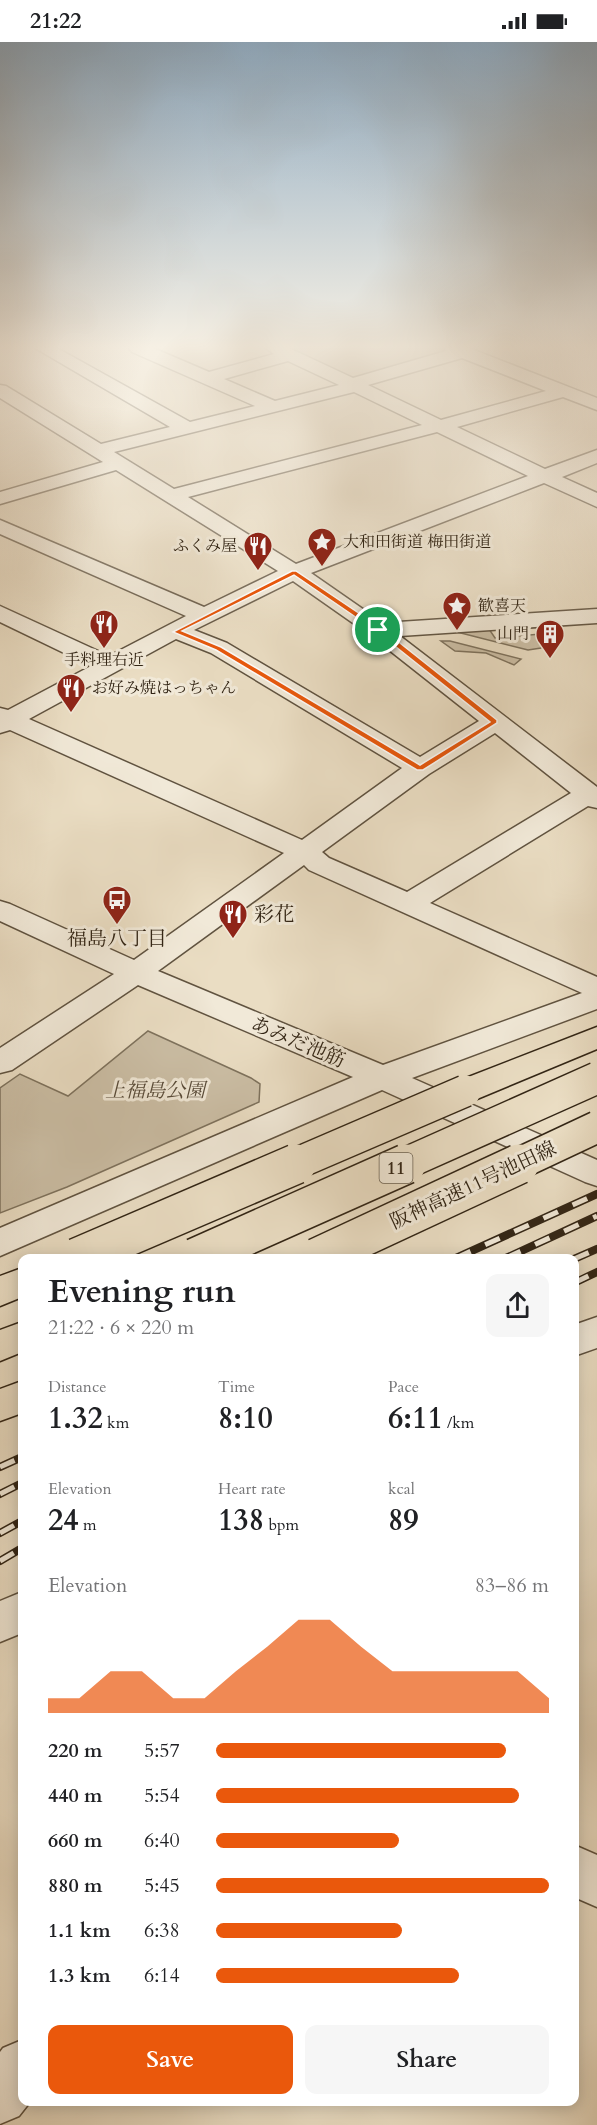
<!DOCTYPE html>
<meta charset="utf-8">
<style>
:root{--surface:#fff;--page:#f6f6f6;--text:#202124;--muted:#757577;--accent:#ea580c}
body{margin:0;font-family:Cardo,"Noto Serif JP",serif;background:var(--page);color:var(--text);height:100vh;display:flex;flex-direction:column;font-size:22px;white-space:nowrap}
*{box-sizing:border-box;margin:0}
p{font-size:20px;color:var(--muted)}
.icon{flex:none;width:33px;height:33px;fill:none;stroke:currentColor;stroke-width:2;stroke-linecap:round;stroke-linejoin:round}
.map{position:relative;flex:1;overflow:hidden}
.panel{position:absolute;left:18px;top:1212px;width:561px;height:852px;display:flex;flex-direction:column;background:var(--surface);border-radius:12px;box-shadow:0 3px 15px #0003}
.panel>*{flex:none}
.pin{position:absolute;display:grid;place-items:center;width:51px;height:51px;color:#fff;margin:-26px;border:3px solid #fff;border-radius:50%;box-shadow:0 2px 6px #0007}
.round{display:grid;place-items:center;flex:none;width:63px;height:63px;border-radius:12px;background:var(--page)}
.headline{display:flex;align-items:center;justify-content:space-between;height:102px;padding:0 30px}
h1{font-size:33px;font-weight:600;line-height:45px}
.metrics{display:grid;grid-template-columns:repeat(3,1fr);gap:9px;height:102px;padding:6px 30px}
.metrics div{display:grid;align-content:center}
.metrics b{font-size:30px;font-weight:600}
.metrics small{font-size:16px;font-weight:400}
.metrics p{font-size:16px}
.chart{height:168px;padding:12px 30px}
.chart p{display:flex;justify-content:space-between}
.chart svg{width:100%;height:108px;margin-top:6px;fill:var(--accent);opacity:.7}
.cta{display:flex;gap:12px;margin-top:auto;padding:12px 30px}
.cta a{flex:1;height:69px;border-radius:12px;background:var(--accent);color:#fff;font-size:24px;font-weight:600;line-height:69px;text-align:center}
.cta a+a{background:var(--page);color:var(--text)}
ul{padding:0 30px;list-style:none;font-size:20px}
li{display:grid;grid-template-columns:96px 72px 1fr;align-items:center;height:45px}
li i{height:15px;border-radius:8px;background:var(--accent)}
.status{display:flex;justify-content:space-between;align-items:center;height:42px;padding:0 30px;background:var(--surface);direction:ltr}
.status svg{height:16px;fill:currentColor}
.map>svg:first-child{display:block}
.green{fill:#cbbea5;stroke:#7e725d;stroke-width:1.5}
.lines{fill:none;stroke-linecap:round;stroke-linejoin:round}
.minor-casing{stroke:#605340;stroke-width:3}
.highway-casing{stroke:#322515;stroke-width:3}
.minor{fill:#f1e9d8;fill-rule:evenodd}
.highway{fill:#eaddc3;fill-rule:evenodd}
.rail-casing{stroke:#322515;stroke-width:8}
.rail{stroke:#f1e9d8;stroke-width:5;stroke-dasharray:16;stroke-linecap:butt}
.highway-bridge-far1-casing{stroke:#322515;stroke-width:34;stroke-linecap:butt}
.highway-bridge-casing{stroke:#322515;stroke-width:42;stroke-linecap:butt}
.highway-bridge-far1{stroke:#eaddc3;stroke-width:31}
.highway-bridge{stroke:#eaddc3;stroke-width:39}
.route{fill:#ea580c;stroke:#fff;stroke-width:1.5;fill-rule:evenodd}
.labels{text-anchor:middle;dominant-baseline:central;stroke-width:6;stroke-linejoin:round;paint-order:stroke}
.far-poi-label{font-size:16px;fill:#322515;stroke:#f1e9d8;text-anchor:start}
.shield{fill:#f1e9d8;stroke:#6b6050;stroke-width:1.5}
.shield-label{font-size:18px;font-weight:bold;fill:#322515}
.poi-label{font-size:20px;fill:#322515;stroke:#f1e9d8;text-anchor:start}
.street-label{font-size:20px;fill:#322515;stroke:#f1e9d8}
.park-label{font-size:20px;font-style:italic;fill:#584b39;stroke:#f1e9d8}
</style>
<div class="status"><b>21:22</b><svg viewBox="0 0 49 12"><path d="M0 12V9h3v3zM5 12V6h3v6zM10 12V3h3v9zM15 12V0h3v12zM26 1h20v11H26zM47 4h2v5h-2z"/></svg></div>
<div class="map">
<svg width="597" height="2083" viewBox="0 0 597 2083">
<rect width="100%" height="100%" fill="#eaddc3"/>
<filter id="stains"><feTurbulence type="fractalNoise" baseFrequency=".00333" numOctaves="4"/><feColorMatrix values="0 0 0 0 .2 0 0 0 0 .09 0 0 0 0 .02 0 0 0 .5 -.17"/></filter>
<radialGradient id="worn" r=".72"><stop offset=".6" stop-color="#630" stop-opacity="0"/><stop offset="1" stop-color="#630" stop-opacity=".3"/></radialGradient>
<!-- green -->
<g class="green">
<path d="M 290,306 L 442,306 L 444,307 L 443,311 L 360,336 L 347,334 Z"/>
<path d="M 489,587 L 495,596 L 541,592 L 545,601 L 541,606 L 528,608 L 453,589 Z"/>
<path d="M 441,599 L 450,599 L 521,617 L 514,623 L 486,611 L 455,609 Z"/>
<path d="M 148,989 L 251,1036 L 260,1042 L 259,1060 L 67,1145 L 0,1171 L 0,1046 L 20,1032 L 68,1054 Z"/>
</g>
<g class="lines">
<!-- minor casing -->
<g class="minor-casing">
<g id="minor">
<path d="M 35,306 L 57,306 L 190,380 L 255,364 L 132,310 L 129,306 L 153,306 L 209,330 L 274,312 L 266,306 L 289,306 L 353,336 L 446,309 L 444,306 L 469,306 L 597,356 L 597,368 L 563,355 L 457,385 L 545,427 L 597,408 L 597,421 L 562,435 L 597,451 L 597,465 L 544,441 L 311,531 L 383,581 L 597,567 L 597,581 L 400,594 L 597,745 L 597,766 L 588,764 L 430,861 L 597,935 L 597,967 L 412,1036 L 597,1118 L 597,1144 L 585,1140 L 382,1048 L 0,1214 L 0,1186 L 353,1035 L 138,943 L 12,1028 L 0,1031 L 0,1006 L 114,932 L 0,879 L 0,859 L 10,862 L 134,918 L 284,811 L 10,688 L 0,691 L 0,666 L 8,668 L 91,624 L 0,580 L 0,564 L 109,614 L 186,574 L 0,492 L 0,478 L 204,565 L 278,529 L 116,428 L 0,462 L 0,450 L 103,420 L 0,356 L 0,343 L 6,344 L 101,402 L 170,385 ZM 462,316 L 546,349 L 441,378 L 368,343 ZM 288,319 L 339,343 L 275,359 L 224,337 ZM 354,350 L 422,383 L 174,447 L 114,410 ZM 437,390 L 528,434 L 296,522 L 188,455 ZM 293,539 L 370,593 L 479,679 L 420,715 L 227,601 L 194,588 ZM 176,597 L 211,611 L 402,726 L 302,798 L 29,677 ZM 495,691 L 571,751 L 407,850 L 329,816 L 322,810 L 429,732 ZM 304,823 L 309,828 L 582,951 L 383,1023 L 158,929 Z"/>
<path d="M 597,1275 L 597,1306 L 574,1314 L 574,1283 Z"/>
<path d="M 22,1550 L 22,1591 L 0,1600 L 0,1559 Z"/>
<path d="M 574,1803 L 597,1813 L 597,1865 L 574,1855 Z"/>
<path d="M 22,1998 L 22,2060 L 30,2060 L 19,2074 L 0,2082 L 0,2010 L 3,2006 Z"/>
</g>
</g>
<!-- highway casing -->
<g class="highway-casing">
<g id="highway">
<path d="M 597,985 L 597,1007 L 477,1057 L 465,1060 L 453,1057 L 448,1049 L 453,1041 Z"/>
<path d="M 22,1226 L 22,1255 L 0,1264 L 0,1234 Z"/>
<path d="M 22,1280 L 22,1310 L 0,1319 L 0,1288 Z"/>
<path d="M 22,1339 L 22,1371 L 0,1379 L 0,1347 Z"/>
</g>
</g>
<!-- minor -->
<use href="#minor" class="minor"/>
<!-- highway -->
<use href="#highway" class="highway"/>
<!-- rail casing -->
<g class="rail-casing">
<g id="rail">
<path d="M 456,1216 L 597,1152"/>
<path d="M 506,1216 L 597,1174"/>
<path d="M 574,1217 L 597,1207"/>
<path d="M 574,1241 L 597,1230"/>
<path d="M 0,1425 L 22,1415"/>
<path d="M 0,1452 L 22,1441"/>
<path d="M 0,1491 L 22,1479"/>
<path d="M 0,1519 L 22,1506"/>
</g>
</g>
<!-- rail -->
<use href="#rail" class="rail"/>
<!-- highway-bridge-far1 casing -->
<g class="highway-bridge-far1-casing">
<g id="highway-bridge-far1">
<path d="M 293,1123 L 465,1049"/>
<path d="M 402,1123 L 597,1036"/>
<path d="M 516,1123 L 597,1085"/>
</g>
</g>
<!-- highway-bridge casing -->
<g class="highway-bridge-casing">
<g id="highway-bridge">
<path d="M 77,1216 L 296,1122"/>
<path d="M 195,1216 L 406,1122"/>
<path d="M 317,1216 L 519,1122"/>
</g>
</g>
<!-- highway-bridge-far1 -->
<use href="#highway-bridge-far1" class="highway-bridge-far1"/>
<!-- highway-bridge -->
<use href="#highway-bridge" class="highway-bridge"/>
</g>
<!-- sky -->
<linearGradient id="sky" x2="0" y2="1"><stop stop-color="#8fabc2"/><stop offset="0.51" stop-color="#f6f0e4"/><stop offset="1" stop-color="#f6f0e4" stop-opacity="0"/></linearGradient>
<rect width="597" height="598" fill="url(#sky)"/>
<!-- route -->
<path class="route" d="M 292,529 L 296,529 L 381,586 L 497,678 L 497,681 L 423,728 L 417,728 L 216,608 L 173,590 ZM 294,533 L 376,589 L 490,680 L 420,723 L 221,605 L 182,589 Z"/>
<!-- icons -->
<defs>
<g id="sight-pin" transform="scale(1.5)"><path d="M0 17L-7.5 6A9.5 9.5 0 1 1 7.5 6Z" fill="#8f2418" stroke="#f1e9d8"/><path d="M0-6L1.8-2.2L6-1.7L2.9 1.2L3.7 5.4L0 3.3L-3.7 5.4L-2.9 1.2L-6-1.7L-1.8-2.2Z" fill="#fff"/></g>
<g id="restaurant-pin" transform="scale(1.5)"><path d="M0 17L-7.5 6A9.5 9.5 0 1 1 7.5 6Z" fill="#8f2418" stroke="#f1e9d8"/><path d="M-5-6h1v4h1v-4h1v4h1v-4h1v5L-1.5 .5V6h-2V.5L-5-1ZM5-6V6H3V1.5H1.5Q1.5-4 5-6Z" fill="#fff"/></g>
<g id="building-pin" transform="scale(1.5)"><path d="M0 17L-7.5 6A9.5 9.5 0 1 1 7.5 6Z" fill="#8f2418" stroke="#f1e9d8"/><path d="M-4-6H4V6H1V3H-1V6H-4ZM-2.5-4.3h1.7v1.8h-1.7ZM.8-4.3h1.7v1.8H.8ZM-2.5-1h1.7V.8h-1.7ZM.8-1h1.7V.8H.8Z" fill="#fff"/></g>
<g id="bus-pin" transform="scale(1.5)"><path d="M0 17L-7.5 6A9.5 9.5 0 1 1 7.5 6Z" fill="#8f2418" stroke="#f1e9d8"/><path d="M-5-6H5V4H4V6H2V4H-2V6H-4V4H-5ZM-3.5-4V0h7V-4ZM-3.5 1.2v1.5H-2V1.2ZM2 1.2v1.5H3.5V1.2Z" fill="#fff"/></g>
</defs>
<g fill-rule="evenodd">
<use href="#sight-pin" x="322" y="500"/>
<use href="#restaurant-pin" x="258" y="504"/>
<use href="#sight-pin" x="457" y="564"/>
<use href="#restaurant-pin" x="104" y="582"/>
<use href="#building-pin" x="550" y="592"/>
<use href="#restaurant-pin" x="71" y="646"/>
<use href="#bus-pin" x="117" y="858"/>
<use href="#restaurant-pin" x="233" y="872"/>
</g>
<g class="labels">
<!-- far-poi labels -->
<g class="far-poi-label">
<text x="343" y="500">大和田街道 梅田街道</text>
<text x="237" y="504" text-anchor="end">ふくみ屋</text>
<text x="478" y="564">歓喜天</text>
<text x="529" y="592" text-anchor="end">山門</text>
<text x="104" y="618" text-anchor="middle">手料理右近</text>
<text x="92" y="646">お好み焼はっちゃん</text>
</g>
<!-- shield labels -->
<rect class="shield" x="379.5" y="1111" width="33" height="30" rx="4.5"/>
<g class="shield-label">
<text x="396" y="1126">11</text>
</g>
<!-- poi labels -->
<g class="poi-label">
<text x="254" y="872">彩花</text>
<text x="117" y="896" text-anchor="middle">福島八丁目</text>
</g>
<!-- street labels -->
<g class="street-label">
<text transform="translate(298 1000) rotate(23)">あみだ池筋</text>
<text transform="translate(473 1143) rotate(-25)">阪神高速11号池田線</text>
</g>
<!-- park labels -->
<g class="park-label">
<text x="155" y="1048">上福島公園</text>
</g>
</g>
<rect width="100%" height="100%" filter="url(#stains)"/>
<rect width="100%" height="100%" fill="url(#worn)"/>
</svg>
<div class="pin" style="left:378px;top:588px;background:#1e9e55"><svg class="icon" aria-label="arrive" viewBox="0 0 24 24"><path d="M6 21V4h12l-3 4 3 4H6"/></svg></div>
<section class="panel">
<div class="headline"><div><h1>Evening run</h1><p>21:22 · 6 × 220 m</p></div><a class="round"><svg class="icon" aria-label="share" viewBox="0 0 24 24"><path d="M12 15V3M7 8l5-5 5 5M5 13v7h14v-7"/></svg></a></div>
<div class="metrics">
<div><p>Distance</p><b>1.32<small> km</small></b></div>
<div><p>Time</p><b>8:10</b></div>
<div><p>Pace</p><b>6:11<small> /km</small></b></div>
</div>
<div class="metrics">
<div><p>Elevation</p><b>24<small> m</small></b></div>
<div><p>Heart rate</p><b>138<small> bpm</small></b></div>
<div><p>kcal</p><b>89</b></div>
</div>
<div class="chart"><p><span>Elevation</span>83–86 m</p>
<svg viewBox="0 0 160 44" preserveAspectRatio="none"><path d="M0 44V38L10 38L20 27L30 27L40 38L50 38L60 27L70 17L80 6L90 6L100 17L110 27L120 27L130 27L140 27L150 27L160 38V44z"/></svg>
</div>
<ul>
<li><b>220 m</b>5:57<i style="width:87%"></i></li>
<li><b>440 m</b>5:54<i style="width:91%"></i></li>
<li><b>660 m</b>6:40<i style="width:55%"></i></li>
<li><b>880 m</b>5:45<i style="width:100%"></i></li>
<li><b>1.1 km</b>6:38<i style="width:56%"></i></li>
<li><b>1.3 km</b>6:14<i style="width:73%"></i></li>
</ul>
<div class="cta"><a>Save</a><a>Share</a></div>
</section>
</div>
